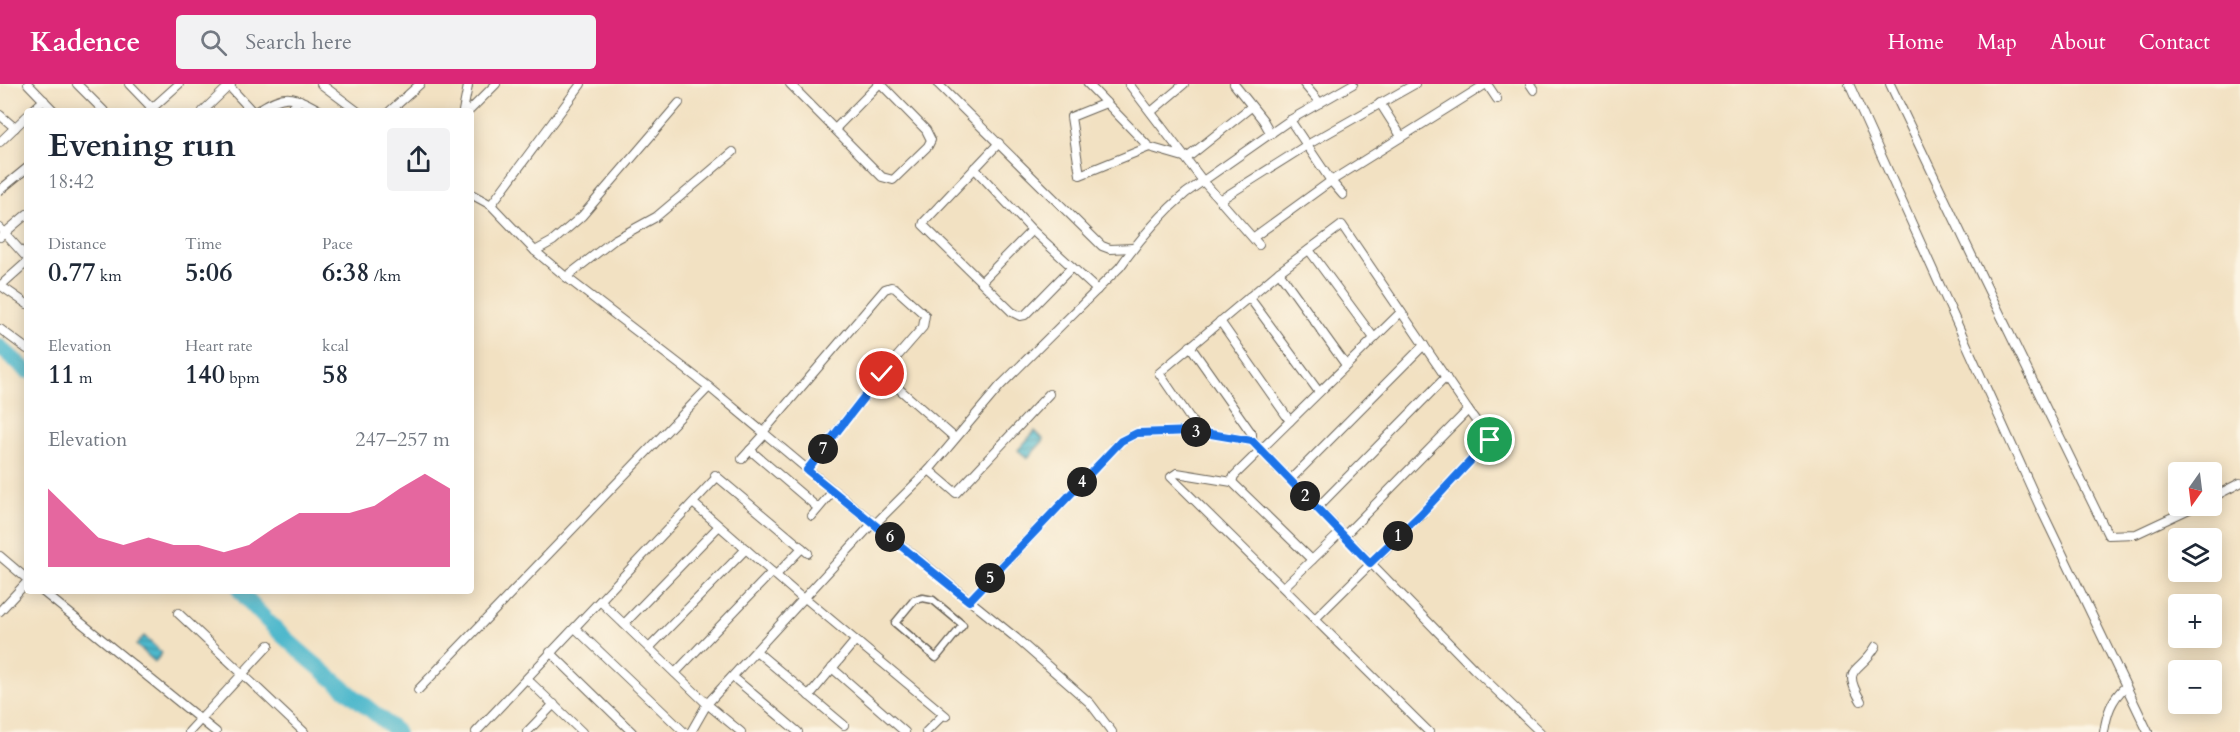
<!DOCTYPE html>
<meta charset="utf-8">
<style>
:root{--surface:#fff;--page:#f2f2f3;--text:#1f2937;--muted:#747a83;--accent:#db2777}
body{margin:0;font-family:Cardo,serif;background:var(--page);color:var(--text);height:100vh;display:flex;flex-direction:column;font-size:22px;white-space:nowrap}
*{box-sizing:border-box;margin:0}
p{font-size:20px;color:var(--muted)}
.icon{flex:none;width:33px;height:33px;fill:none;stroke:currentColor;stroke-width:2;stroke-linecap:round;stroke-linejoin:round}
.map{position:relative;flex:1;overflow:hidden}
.sheet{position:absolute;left:24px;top:24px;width:450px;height:486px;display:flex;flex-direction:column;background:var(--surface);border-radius:6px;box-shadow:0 3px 15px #0003}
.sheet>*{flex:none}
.needle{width:39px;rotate:194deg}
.buttons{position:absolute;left:2168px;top:378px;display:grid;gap:12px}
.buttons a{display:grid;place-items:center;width:54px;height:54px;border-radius:6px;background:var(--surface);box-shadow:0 3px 15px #0003;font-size:30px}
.pin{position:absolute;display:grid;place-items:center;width:51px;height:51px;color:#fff;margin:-26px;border:3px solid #fff;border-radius:50%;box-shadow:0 2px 6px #0007}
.km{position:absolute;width:30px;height:30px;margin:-15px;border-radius:50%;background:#222;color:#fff;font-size:16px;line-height:30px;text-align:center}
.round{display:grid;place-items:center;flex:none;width:63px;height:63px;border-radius:6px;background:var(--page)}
.headline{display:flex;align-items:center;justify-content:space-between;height:102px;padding:0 24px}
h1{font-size:33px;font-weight:800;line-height:45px}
.stats{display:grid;grid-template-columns:repeat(3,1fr);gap:9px;height:102px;padding:6px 24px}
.stats div{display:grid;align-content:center}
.stats b{font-size:26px;font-weight:800}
.stats small{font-size:16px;font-weight:400}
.stats p{font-size:16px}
.chart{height:168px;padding:12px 24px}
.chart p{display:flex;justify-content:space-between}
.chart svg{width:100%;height:108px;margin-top:6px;fill:var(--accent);opacity:.7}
header{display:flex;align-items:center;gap:36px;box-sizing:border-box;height:84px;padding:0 30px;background:var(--accent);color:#fff}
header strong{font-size:28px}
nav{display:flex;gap:33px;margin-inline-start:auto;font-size:21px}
.search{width:420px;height:54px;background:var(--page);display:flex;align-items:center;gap:15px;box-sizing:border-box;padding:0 21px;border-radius:6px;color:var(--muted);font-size:22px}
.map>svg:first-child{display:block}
.water{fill:url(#water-rules);stroke:#356a74;stroke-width:1.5}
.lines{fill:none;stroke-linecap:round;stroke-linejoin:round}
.river{stroke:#4eb8cc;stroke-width:16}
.pedestrian-casing{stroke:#676156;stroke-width:9}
.minor-casing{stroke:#676156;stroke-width:10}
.pedestrian{stroke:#fff;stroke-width:6}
.minor{stroke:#fff;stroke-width:8}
.route-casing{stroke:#fff;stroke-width:12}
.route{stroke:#1a73e8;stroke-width:8}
</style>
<header>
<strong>Kadence</strong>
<div class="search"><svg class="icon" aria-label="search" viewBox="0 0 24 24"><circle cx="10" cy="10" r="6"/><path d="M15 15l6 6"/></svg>Search here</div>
<nav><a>Home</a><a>Map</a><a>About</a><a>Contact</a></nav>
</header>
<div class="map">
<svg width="2240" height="648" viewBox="0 0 2240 648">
<defs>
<pattern id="water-rules" width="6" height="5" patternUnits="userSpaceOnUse" patternTransform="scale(1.5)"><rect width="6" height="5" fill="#4eb8cc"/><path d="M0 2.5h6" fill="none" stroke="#4095a5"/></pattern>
</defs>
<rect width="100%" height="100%" fill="#fcf5e5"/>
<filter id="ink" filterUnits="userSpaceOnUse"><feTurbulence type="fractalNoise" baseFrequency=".0167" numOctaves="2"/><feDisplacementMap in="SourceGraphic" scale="12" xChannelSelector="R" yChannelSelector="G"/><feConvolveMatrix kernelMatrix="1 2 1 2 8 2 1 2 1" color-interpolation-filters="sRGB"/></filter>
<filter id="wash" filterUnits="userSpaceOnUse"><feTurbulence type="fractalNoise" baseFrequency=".008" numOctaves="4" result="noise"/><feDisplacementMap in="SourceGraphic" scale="24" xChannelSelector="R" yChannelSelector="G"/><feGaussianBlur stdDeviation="1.35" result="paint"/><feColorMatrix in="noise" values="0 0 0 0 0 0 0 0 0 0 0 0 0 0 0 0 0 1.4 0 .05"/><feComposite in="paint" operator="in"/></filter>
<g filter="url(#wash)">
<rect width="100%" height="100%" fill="#f2e1c2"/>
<!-- water -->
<g class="water">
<path d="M 1035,347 L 1044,356 L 1027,375 L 1018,366 Z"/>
<path d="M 144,552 L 162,569 L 155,578 L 136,561 Z"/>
</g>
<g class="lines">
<!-- river -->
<g class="river">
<path d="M 0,263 L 27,287"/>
<path d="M 240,507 C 285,561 343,602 397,648"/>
</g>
</g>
</g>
<g filter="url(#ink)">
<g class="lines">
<!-- pedestrian casing -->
<g class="pedestrian-casing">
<path id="pedestrian" d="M 923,514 L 933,516 L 963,541 L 936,574 L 895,539 L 914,516 Z"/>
</g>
<!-- minor casing -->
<g class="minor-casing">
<g id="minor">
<path d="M 28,0 L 54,27"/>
<path d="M 77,0 L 104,27"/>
<path d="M 129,0 L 154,26"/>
<path d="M 321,0 L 357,27"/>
<path d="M 790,0 L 882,93 L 893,96 L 928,62 L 931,56 L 926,46 L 881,0"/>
<path d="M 938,0 L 1102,162 L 1110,165 L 1133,164"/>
<path d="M 1088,0 L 1149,63 L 1187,74 L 1251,23"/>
<path d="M 1129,0 L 1203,97 L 1259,161"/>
<path d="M 1234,0 L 1263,36 L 1271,50"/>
<path d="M 1304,0 L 1320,19"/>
<path d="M 1487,0 L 1497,15"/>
<path d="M 1530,0 L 1534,6"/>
<path d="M 1849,0 L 2039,421 L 2148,648"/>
<path d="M 1890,0 L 1982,193 L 2108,451 L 2136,450 L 2196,422"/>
<path d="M 229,2 L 252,27"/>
<path d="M 1106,19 L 1071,33 L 1080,91 L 1149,63"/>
<path d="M 1380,19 L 1401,52"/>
<path d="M 32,27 L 44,16"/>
<path d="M 149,27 L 179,0"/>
<path d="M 203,27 L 231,0"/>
<path d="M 257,27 C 285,8 293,11 321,27"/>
<path d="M 288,27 L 300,16"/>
<path d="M 390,27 L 420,0"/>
<path d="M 463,27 L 468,2"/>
<path d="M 469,27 L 496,0"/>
<path d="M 1151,28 L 1184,0"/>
<path d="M 0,31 L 15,44"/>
<path d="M 1290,36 L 1331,97 L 1343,111"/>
<path d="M 835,45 L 879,0"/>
<path d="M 0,58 L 27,32"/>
<path d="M 999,59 L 924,138 L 923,141 L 1012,228 L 1020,232 L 1025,231 L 1072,183"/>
<path d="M 974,84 L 1032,146 L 1097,206"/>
<path d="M 0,106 L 27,84"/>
<path d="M 471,110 L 491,121 L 535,167 L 566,193 L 709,303 L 807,385 L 1016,554 L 1090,619 L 1112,648"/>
<path d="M 1220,116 L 1307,61 L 1415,0"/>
<path d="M 491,121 L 581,0"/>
<path d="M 0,144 L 27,174"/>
<path d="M 0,153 L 27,130"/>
<path d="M 1254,153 L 1331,97 L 1486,0"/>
<path d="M 1309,166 L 1374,254"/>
<path d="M 535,167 L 553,157 L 582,132 L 679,19"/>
<path d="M 1279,188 L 1346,281"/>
<path d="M 566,193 L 614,156 L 656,133 L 733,68"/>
<path d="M 982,197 L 1032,146"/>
<path d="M 0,202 L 27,178"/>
<path d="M 1,202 L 27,220"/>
<path d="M 1249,213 L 1319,308"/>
<path d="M 1220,237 L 1290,337"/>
<path d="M 0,245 L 27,265"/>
<path d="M 1190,262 L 1252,350 L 1252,357"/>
<path d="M 882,290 L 955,354"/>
<path d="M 1193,347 L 1192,337 L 1159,289 L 1279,188 L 1342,141 L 1468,326 L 1490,356 L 1420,431 L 1315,535"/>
<path d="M 763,348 L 885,205 L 891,203 L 895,204 L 925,231 L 923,243 L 882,290 L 807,385"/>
<path d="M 750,366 L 818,424"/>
<path d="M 742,375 L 765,350"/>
<path d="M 929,386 L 956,409 L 1049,310"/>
<path d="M 715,391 L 808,469"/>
<path d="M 1290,396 L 1424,261"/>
<path d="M 1232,398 L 1234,392 L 1401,228"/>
<path d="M 2211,414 L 2240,399"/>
<path d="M 693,419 L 803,515"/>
<path d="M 1317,424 L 1446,293"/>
<path d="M 812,432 L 833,407"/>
<path d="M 875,440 L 929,386 L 1000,302 L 1120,183 C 1139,156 1161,130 1186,109 L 1290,36 L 1353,0"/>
<path d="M 1344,452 L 1468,326"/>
<path d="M 0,472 L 27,495"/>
<path d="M 1312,476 L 1232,398 L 1177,389 L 1171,393 L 1429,648"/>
<path d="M 776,491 L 802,464"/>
<path d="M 1284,503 L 1341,448"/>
<path d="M 42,507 L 216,648"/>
<path d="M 805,514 L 946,632"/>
<path d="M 600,517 L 707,620 L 741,648"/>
<path d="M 969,517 L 1121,357 L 1137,349 L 1193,347 L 1252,357 L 1474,585 L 1540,648"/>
<path d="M 0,527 L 27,498"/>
<path d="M 178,529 L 304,648"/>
<path d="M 624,540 L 719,442"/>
<path d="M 575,544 L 684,648"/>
<path d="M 649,564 L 746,465"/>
<path d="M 756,567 L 844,641"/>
<path d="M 550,568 L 632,648"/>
<path d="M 832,584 L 905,648"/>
<path d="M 675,589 L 772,488"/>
<path d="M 733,593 L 798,648"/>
<path d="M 527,595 L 582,648"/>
<path d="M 418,606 L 709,303"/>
<path d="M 809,612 L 855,557"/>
<path d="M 1861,617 C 1840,581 1860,590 1876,562"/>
<path d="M 189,648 L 269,561"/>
<path d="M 476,648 L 717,393"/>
<path d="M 527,648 L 554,620"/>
<path d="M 691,648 L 707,620 L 873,439"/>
<path d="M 926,648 L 943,631"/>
<path d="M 2104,648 C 2107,629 2111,616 2125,603"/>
</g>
</g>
<!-- pedestrian -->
<use href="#pedestrian" class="pedestrian"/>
<!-- minor -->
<use href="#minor" class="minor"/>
</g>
</g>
<g class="lines" filter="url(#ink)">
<!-- route casing -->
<g class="route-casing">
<path id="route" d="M 882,290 L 807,386 L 969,517 L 1121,357 L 1137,349 L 1193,347 L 1252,357 L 1370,479 L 1420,431 L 1490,356"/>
</g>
<!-- route -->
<use href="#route" class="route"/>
</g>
</svg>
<div class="buttons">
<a><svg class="needle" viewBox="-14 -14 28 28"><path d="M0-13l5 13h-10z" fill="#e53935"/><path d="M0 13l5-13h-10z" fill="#747a83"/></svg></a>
<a><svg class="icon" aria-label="layers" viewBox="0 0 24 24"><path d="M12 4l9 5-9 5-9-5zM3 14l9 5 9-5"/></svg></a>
<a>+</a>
<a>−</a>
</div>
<div class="pin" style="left:1490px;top:356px;background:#1e9e55"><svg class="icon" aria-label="arrive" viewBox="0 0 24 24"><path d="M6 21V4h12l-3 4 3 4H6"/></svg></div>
<div class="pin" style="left:882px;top:290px;background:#d93025"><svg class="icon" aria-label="check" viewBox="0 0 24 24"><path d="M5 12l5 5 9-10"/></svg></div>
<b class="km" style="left:1398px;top:452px">1</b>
<b class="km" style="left:1305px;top:412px">2</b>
<b class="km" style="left:1196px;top:348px">3</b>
<b class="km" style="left:1082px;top:398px">4</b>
<b class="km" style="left:990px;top:494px">5</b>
<b class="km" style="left:890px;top:453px">6</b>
<b class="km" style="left:823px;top:365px">7</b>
<section class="sheet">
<div class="headline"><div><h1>Evening run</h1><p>18:42</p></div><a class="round"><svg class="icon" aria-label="share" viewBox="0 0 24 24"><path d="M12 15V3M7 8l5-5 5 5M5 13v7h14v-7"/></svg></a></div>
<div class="stats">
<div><p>Distance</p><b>0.77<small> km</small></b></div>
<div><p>Time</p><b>5:06</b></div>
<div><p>Pace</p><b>6:38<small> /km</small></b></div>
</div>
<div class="stats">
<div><p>Elevation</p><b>11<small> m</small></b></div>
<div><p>Heart rate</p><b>140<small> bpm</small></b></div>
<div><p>kcal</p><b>58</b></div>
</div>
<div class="chart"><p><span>Elevation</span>247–257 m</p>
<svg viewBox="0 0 160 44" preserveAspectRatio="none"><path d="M0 44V12L10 22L20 32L30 35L40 32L50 35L60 35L70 38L80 35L90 28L100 22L110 22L120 22L130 19L140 12L150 6L160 12V44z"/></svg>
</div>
</section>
</div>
